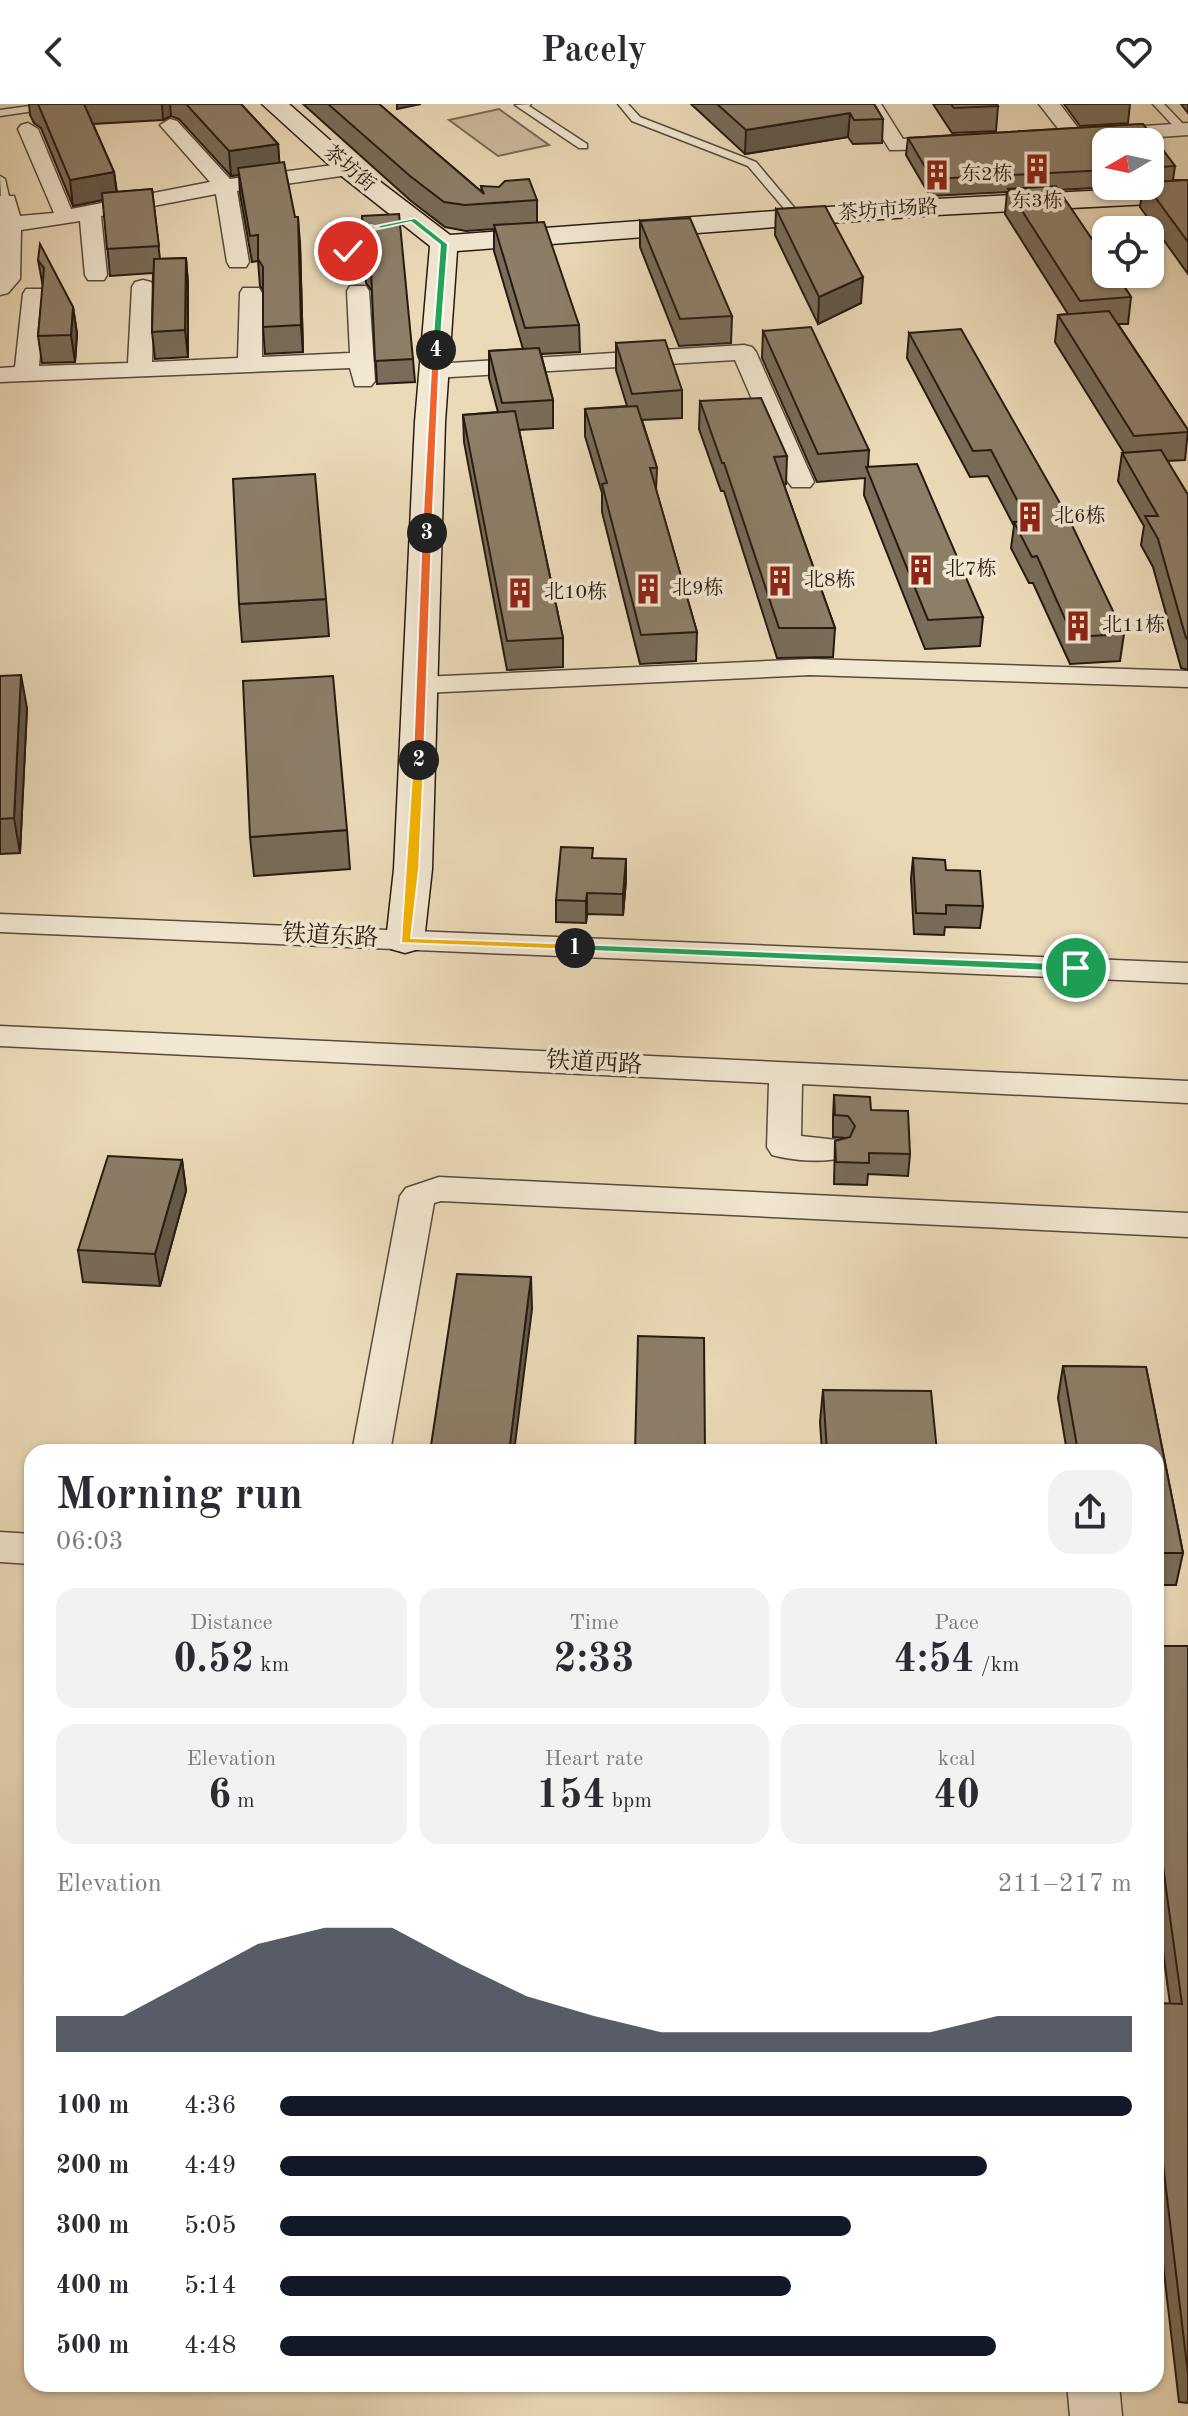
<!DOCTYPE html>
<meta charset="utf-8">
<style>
:root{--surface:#fff;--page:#f2f2f3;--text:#2b2b33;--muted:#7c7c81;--accent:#111827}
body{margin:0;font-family:"Old Standard TT","Noto Serif SC",serif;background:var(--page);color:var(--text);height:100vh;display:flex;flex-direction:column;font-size:30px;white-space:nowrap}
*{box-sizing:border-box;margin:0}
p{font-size:26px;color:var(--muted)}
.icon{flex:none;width:44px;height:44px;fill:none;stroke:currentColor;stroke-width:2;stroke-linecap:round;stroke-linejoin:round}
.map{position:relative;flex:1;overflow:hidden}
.side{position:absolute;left:24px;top:1340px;width:1140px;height:948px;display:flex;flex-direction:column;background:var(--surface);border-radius:24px;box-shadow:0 2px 6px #0004}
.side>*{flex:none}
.needle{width:52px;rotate:261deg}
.controls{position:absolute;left:1092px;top:24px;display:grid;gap:16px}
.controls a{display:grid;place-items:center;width:72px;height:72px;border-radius:16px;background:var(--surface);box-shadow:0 2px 6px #0004;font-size:40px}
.pin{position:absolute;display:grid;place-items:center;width:68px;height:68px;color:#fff;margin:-34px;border:4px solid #fff;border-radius:50%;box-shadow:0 2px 8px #0007}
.km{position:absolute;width:40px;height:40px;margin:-20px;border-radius:50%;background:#222;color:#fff;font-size:22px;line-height:40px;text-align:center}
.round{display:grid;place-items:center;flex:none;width:84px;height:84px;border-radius:24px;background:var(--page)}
.headline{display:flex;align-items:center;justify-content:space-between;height:136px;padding:0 32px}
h1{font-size:44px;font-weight:800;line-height:60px}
.metrics{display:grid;grid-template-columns:repeat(3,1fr);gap:12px;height:136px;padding:8px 32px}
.metrics div{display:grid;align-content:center;border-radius:20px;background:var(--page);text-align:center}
.metrics b{font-size:40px;font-weight:800}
.metrics small{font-size:22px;font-weight:400}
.metrics p{font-size:22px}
.chart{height:224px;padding:16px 32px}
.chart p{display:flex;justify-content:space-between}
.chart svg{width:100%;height:144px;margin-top:8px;fill:var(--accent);opacity:.7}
ul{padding:0 32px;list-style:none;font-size:26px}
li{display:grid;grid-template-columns:128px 96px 1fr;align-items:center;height:60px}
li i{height:20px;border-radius:10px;background:var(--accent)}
header{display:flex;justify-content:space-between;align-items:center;height:104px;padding:0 32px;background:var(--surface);font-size:36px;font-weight:800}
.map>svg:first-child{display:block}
.green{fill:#cab99c;stroke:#786a57;stroke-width:2}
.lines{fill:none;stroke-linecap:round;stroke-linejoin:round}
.lane-casing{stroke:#584a3c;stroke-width:3}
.street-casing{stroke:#584a3c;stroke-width:3}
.secondary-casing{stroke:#271a12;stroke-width:3}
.lane{fill:#f2e7d1;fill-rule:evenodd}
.street{fill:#f2e7d1;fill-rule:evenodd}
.secondary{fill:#f2e7d1;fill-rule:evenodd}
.wall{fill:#796c59;stroke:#271a12;stroke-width:2}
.shaded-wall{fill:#635849;stroke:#271a12;stroke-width:2}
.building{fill:#8d7e68;stroke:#271a12;stroke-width:2}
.split-1{fill:#22a559;stroke:#fff;stroke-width:2}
.split-2{fill:#f5b400;stroke:#fff;stroke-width:2}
.split-3{fill:#f0652b;stroke:#fff;stroke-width:2}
.split-4{fill:#f0652b;stroke:#fff;stroke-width:2}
.split-5{fill:#22a559;stroke:#fff;stroke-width:2}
.split-6{fill:#f5b400;stroke:#fff;stroke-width:2}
.labels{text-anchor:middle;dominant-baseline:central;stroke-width:7;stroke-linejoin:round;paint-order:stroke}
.far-street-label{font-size:20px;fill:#271a12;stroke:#f2e7d1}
.far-poi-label{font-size:20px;fill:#271a12;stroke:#f2e7d1;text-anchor:start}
.street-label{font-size:24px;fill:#271a12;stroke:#f2e7d1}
</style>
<header><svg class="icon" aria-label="back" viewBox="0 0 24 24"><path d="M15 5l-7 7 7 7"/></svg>Pacely<svg class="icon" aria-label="heart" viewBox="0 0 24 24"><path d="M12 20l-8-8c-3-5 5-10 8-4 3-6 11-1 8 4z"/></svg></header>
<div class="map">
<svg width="1188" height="2312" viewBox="0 0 1188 2312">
<rect width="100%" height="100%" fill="#ebdab8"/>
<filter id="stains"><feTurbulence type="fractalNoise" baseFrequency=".0025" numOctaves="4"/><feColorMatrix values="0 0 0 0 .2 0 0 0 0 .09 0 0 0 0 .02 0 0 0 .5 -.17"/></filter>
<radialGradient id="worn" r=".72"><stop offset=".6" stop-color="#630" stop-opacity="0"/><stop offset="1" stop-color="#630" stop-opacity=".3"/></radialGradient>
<!-- green -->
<path class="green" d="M 499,5 L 549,41 L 498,52 L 449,16 Z"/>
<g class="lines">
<!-- lane casing -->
<g class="lane-casing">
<g id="lane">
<path d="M 44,0 L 49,3 L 48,5 L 0,12 L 0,6 Z"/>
<path d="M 531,0 L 529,2 L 587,40 L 587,44 L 579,44 L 515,1 Z"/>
<path d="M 618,0 L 628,0 L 640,13 L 756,58 L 803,114 L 794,116 L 748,62 L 632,17 Z"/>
<path d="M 1153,0 L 1164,0 L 1186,23 L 1186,27 L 1178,27 Z"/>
<path d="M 0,72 L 5,75 L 10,97 L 1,95 Z"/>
<path d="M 383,118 L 388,121 L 387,123 L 351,133 L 354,147 L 344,149 L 341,129 Z"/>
</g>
</g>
<!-- street casing -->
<g class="street-casing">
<g id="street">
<path d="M 861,0 L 881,0 L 903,35 L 955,33 L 965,39 L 955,45 L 890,46 Z"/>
<path d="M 1039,0 L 1060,0 L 1084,32 L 1081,36 L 1067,36 Z"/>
<path d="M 170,15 L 177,17 L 230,75 L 348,59 L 359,65 L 348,71 L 237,87 L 249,158 L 246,163 L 230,163 L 227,158 L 216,90 L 101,112 L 107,171 L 104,176 L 88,176 L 85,171 L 80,117 L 21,126 L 20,175 L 8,189 L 0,191 L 0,92 L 14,92 L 20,112 L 54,109 L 18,25 L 21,21 L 28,19 L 38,25 L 71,105 L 210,78 L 160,21 Z"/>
<path d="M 1188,19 L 1188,31 L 1102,37 L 1092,31 L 1102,25 Z"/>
<path d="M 143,176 L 151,178 L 154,183 L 152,258 L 238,254 L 240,189 L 243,184 L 259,184 L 262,189 L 262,253 L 350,249 L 347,187 L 350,182 L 366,182 L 369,187 L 375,277 L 371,282 L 355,282 L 350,264 L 0,278 L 0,264 L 15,263 L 23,190 L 26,185 L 42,185 L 45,190 L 39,262 L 128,259 L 132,183 L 135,178 Z"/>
<path d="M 744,241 L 752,243 L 756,248 L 814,378 L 810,383 L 792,383 L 788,378 L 735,256 L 434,274 L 426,272 L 422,267 L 426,262 L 434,260 Z"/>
<path d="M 810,555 L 1188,567 L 1188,583 L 810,571 L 422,589 L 412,587 L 408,581 L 412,575 L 422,573 Z"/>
<path d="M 0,810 L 1188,859 L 1188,879 L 0,828 Z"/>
<path d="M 0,922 L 1188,977 L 1188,999 L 802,980 L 801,1032 L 846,1037 L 851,1045 L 846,1053 C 824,1059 794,1057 772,1051 L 767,1043 L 769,979 L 0,942 Z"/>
<path d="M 439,1073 L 1188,1109 L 1188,1133 L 441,1097 L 434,1099 L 390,1348 L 352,1348 L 400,1092 L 406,1084 Z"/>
<path d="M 0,1428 L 32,1430 L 32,1460 L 0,1458 Z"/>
<path d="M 1067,2280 L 1119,2280 L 1122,2312 L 1070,2312 Z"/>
</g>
</g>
<!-- secondary casing -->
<g class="secondary-casing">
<path id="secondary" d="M 262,0 L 289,0 L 357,60 L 450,131 L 936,95 L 1188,82 L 1188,98 L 936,111 L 457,147 L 445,318 L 432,765 L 424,837 L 419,845 L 405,849 L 391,845 L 386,837 L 394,765 L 415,318 L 430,142 L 339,70 Z"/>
</g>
<!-- lane -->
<use href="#lane" class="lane"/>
<!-- street -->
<use href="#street" class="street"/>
<!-- secondary -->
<use href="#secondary" class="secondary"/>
</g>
<!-- wall -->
<g class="wall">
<path d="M 29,0 L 241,0 L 278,40 L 279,58 L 300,139 L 303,248 L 265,250 L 263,223 L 263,186 L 260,182 L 258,157 L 252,158 L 240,90 L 239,71 L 231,72 L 179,15 L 171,12 L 163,16 L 93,20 L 114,68 L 117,88 L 152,85 L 160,155 L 186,154 L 188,180 L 188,253 L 155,255 L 152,228 L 153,169 L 110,172 L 103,96 L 73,102 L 41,24 L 34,19 L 30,11 Z"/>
<path d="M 303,0 L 379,0 L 482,88 L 481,82 L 537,96 L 537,118 L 579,221 L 580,248 L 541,250 L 553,296 L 553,324 L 519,326 L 563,534 L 563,563 L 507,566 L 464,338 L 463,311 L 498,308 L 489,274 L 489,247 L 523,245 L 494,147 L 494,125 L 466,127 L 445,123 L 411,97 Z"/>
<path d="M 691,0 L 874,0 L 883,15 L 882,39 L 853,40 L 848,33 L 745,50 Z"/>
<path d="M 933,0 L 997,0 L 998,2 L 996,27 L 952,29 Z"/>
<path d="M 1064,0 L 1130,0 L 1128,19 L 1080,22 Z"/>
<path d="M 1181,0 L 1188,0 L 1188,9 Z"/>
<path d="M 1143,20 L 1175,62 L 1173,76 L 1188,76 L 1188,170 L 1140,103 L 1143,82 L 1150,82 L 1150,38 L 1106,38 L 1106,82 L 1130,82 L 1058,86 L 1106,156 L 1106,170 L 1116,170 L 1131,193 L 1128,220 L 1118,220 L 1188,326 L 1185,356 L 1167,357 L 1188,391 L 1188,566 L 1181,564 L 1153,463 L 1141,441 L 1144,422 L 1118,377 L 1122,349 L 1124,349 L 1055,238 L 1058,211 L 1068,210 L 1005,110 L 1007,88 L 930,92 L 906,51 L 908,34 Z"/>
<path d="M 776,105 L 861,199 L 818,220 L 775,131 Z"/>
<path d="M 362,112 L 413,255 L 415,278 L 377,280 L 372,187 L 366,179 Z"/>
<path d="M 640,117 L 732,212 L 731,239 L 679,242 L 640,143 Z"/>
<path d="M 38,156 L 73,203 L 77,230 L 75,258 L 42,259 L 38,232 L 43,183 Z"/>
<path d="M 763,227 L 869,346 L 868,363 L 983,513 L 980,542 L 925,545 L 864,391 L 865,374 L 817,378 L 762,254 Z"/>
<path d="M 909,229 L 1124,530 L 1120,557 L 1070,560 L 1033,479 L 1029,479 L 1011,444 L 1014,422 L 988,372 L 970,373 L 907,254 Z"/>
<path d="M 616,239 L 682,286 L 682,314 L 642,316 L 657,364 L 656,386 L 697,528 L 696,557 L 640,560 L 602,408 L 602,389 L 585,332 L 585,305 L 627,302 L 616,266 Z"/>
<path d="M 700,297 L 787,352 L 786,380 L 784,381 L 835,524 L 833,553 L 777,554 L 724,387 L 721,387 L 699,325 Z"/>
<path d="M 326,495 L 329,532 L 242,538 L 239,500 Z"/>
<path d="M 0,572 L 27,604 L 20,749 L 0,750 Z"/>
<path d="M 347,726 L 350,765 L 254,772 L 250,733 Z"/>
<path d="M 593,754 L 626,776 L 623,811 L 587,810 L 586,819 L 556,818 L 556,796 Z"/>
<path d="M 913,754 L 946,766 L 983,802 L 980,824 L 945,823 L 944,831 L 914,830 L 911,775 Z"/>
<path d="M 834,991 L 871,1006 L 910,1050 L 908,1072 L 868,1070 L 867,1081 L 834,1080 L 835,1037 L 846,1034 L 833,1033 L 833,1013 Z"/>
<path d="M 182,1056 L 186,1087 L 160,1182 L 83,1178 L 78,1146 Z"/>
<path d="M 1063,1262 L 1146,1263 L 1183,1449 L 1176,1481 L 1156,1481 L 1156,1348 L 1067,1348 L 1058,1294 Z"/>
<path d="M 823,1286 L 937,1348 L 822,1348 L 820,1318 Z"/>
<path d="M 1156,1542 L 1188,1542 L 1188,2299 L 1179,2298 L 1156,2099 L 1156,1899 L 1170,1900 L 1156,1795 Z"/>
</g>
<!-- shaded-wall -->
<g class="shaded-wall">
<path d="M 162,0 L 170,0 L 171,12 L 163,16 Z"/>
<path d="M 397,0 L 421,0 L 397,5 Z"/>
<path d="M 850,9 L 848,33 L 745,50 L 746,26 Z"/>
<path d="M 278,40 L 280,65 L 231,72 L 229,47 Z"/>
<path d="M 114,68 L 117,93 L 73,102 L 70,76 Z"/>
<path d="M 298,113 L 300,139 L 303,248 L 301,221 Z"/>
<path d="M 186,154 L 188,180 L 188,253 L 185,226 Z"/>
<path d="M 863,173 L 861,199 L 818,220 L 819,193 Z"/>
<path d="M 73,203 L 77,230 L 75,258 L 71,231 Z"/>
<path d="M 21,571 L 27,604 L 20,749 L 14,714 Z"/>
<path d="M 626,755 L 626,776 L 623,811 L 623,790 Z"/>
<path d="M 587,789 L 587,810 L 586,819 L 586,797 Z"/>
<path d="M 182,1056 L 186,1087 L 160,1182 L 155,1150 Z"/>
<path d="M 531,1173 L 532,1205 L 514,1348 L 509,1348 Z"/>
</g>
<!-- building -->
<g class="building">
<path d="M 38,0 L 84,0 L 114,68 L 70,76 Z"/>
<path d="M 186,0 L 241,0 L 278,40 L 229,47 Z"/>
<path d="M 328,0 L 379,0 L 484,90 L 481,82 L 499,83 L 505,77 L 529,75 L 537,96 L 465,101 L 444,98 L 410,72 Z"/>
<path d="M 717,0 L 874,0 L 883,15 L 854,16 L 850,9 L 746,26 Z"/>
<path d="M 951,0 L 997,0 L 998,2 L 954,4 Z"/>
<path d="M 1143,20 L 1175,62 L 1150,64 L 1150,38 L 1106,38 L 1106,66 L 932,75 L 908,34 Z"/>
<path d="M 284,58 L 295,113 L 298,113 L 301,221 L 263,223 L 263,163 L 258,155 L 258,131 L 250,132 L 238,64 Z"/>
<path d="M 1188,76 L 1188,138 L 1147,82 L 1150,82 L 1150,78 Z"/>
<path d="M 1056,82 L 1106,156 L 1106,170 L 1116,170 L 1131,193 L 1080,197 L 1008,85 Z"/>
<path d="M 152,85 L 159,142 L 107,145 L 102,89 Z"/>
<path d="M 825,102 L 863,173 L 819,193 L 776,105 Z"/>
<path d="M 399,110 L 413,255 L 375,257 L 371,165 L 365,157 L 362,112 Z"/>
<path d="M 690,114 L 732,212 L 680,215 L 640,117 Z"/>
<path d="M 544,118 L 579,221 L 525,224 L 494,121 Z"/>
<path d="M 40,140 L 73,203 L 71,231 L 38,232 L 44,164 L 38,156 Z"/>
<path d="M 186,154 L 185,226 L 152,228 L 154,155 Z"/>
<path d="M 1109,207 L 1188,326 L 1188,328 L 1134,332 L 1058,211 Z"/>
<path d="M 811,223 L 869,346 L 818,350 L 763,227 Z"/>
<path d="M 961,225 L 1069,415 L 1124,530 L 1073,533 L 1037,452 L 1032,453 L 1014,418 L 1028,417 L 991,346 L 973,347 L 909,229 Z"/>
<path d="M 665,236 L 682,286 L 632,290 L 616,239 Z"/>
<path d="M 539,244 L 553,296 L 502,299 L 489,247 Z"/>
<path d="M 761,294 L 787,352 L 774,353 L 835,524 L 779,524 L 724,359 L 722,359 L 700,297 Z"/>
<path d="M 637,302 L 657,364 L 650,364 L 697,528 L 641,531 L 602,380 L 607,379 L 585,305 Z"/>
<path d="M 515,307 L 563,534 L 507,537 L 463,311 Z"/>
<path d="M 1161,346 L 1188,391 L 1188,535 L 1186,534 L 1158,435 L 1145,412 L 1158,412 L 1122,349 Z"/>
<path d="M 917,360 L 983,513 L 928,516 L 866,363 Z"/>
<path d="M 315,370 L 326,495 L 239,500 L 233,375 Z"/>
<path d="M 21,571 L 14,714 L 0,715 L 0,572 Z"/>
<path d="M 333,572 L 347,726 L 250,733 L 243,577 Z"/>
<path d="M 561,743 L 593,744 L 592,754 L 626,755 L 623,790 L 587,789 L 586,797 L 556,796 Z"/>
<path d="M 913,754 L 945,756 L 946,766 L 980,767 L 983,802 L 946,801 L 946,810 L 916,809 Z"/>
<path d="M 834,991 L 870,993 L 871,1006 L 908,1007 L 910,1050 L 869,1049 L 869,1059 L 836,1058 L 835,1037 L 850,1033 L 855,1022 L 848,1012 L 835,1011 Z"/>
<path d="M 108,1052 L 182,1056 L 155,1150 L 78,1146 Z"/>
<path d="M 457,1170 L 531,1173 L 509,1348 L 430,1348 Z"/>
<path d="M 638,1232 L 704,1234 L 705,1348 L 635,1348 Z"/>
<path d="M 1063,1262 L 1146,1263 L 1183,1449 L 1156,1449 L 1156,1348 L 1078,1348 Z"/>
<path d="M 823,1286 L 931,1287 L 937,1348 L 827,1348 Z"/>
<path d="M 1156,1542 L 1188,1542 L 1188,2270 L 1156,2001 L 1156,1899 L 1182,1900 L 1156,1712 Z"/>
</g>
<!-- split-1 -->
<path class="split-1" d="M 575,840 L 1076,860 L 1082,864 L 1076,868 L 571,846 L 571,841 Z"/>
<!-- split-2 -->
<path class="split-2" d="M 419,653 L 424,656 L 419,765 L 411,834 L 575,840 L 579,841 L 579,846 L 401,839 L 413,656 Z"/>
<!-- split-3 -->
<path class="split-3" d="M 427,427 L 432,429 L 424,656 L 419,659 L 413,656 L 422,429 Z"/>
<!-- split-4 -->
<path class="split-4" d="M 436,244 L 440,246 L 432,429 L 427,432 L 422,429 L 432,246 Z"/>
<!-- split-5 -->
<path class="split-5" d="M 415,114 L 448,140 L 440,246 L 436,249 L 432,246 L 440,141 L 411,118 L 374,126 L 370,123 Z"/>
<!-- split-6 -->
<path class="split-6" d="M 371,121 L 378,123 L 349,132 L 352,147 L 345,149 L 342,129 Z"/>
<!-- icons -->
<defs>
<g id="building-bare" transform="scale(2.4)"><path d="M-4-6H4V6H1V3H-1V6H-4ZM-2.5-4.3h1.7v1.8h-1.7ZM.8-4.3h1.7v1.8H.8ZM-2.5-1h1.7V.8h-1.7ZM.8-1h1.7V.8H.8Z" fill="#8f2418" stroke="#f2e7d1" stroke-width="2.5" paint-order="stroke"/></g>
</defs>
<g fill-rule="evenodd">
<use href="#building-bare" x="1037" y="65"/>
<use href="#building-bare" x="937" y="71"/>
<use href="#building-bare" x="1030" y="413"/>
<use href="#building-bare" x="921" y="466"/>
<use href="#building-bare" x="780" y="477"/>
<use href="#building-bare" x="648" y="485"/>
<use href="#building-bare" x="520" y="489"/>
<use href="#building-bare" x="1078" y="522"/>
</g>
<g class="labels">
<!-- far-street labels -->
<g class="far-street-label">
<text transform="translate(349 65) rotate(40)">茶坊街</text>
<text transform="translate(888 107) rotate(-4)">茶坊市场路</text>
</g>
<!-- far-poi labels -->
<g class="far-poi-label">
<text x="961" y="71">东2栋</text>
<text x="1037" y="98" text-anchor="middle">东3栋</text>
<text x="1054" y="413">北6栋</text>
<text x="945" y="466">北7栋</text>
<text x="804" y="477">北8栋</text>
<text x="672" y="485">北9栋</text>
<text x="544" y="489">北10栋</text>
<text x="1102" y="522">北11栋</text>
</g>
<!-- street labels -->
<g class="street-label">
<text transform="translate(330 833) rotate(3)">铁道东路</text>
<text transform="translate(594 960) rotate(3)">铁道西路</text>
</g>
</g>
<rect width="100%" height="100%" filter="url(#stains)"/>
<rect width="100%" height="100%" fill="url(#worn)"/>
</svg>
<div class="controls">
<a><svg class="needle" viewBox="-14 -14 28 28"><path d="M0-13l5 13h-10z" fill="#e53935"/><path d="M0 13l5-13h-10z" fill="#7c7c81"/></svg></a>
<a><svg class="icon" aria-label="locate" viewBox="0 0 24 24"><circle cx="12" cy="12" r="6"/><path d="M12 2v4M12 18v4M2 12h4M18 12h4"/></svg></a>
</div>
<div class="pin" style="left:1076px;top:864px;background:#1e9e55"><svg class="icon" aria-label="arrive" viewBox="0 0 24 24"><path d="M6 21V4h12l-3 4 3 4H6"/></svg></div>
<div class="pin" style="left:348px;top:147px;background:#d93025"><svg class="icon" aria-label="check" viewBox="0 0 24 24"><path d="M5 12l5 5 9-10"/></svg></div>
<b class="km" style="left:575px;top:844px">1</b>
<b class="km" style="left:419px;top:656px">2</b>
<b class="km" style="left:427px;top:429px">3</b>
<b class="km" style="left:436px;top:246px">4</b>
<section class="side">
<div class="headline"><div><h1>Morning run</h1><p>06:03</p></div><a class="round"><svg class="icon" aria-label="share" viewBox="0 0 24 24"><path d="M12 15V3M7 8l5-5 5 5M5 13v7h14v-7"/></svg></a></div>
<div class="metrics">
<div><p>Distance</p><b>0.52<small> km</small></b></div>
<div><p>Time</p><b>2:33</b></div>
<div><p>Pace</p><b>4:54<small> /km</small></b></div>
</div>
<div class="metrics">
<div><p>Elevation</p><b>6<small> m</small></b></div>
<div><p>Heart rate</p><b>154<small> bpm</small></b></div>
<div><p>kcal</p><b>40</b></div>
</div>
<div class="chart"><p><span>Elevation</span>211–217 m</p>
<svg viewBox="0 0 160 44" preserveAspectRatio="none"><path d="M0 44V33L10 33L20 22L30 11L40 6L50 6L60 17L70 27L80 33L90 38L100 38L110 38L120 38L130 38L140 33L150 33L160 33V44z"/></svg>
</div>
<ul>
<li><b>100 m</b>4:36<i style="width:100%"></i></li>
<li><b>200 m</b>4:49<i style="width:83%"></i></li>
<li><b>300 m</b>5:05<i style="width:67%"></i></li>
<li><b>400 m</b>5:14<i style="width:60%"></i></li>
<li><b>500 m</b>4:48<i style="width:84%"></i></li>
</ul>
</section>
</div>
